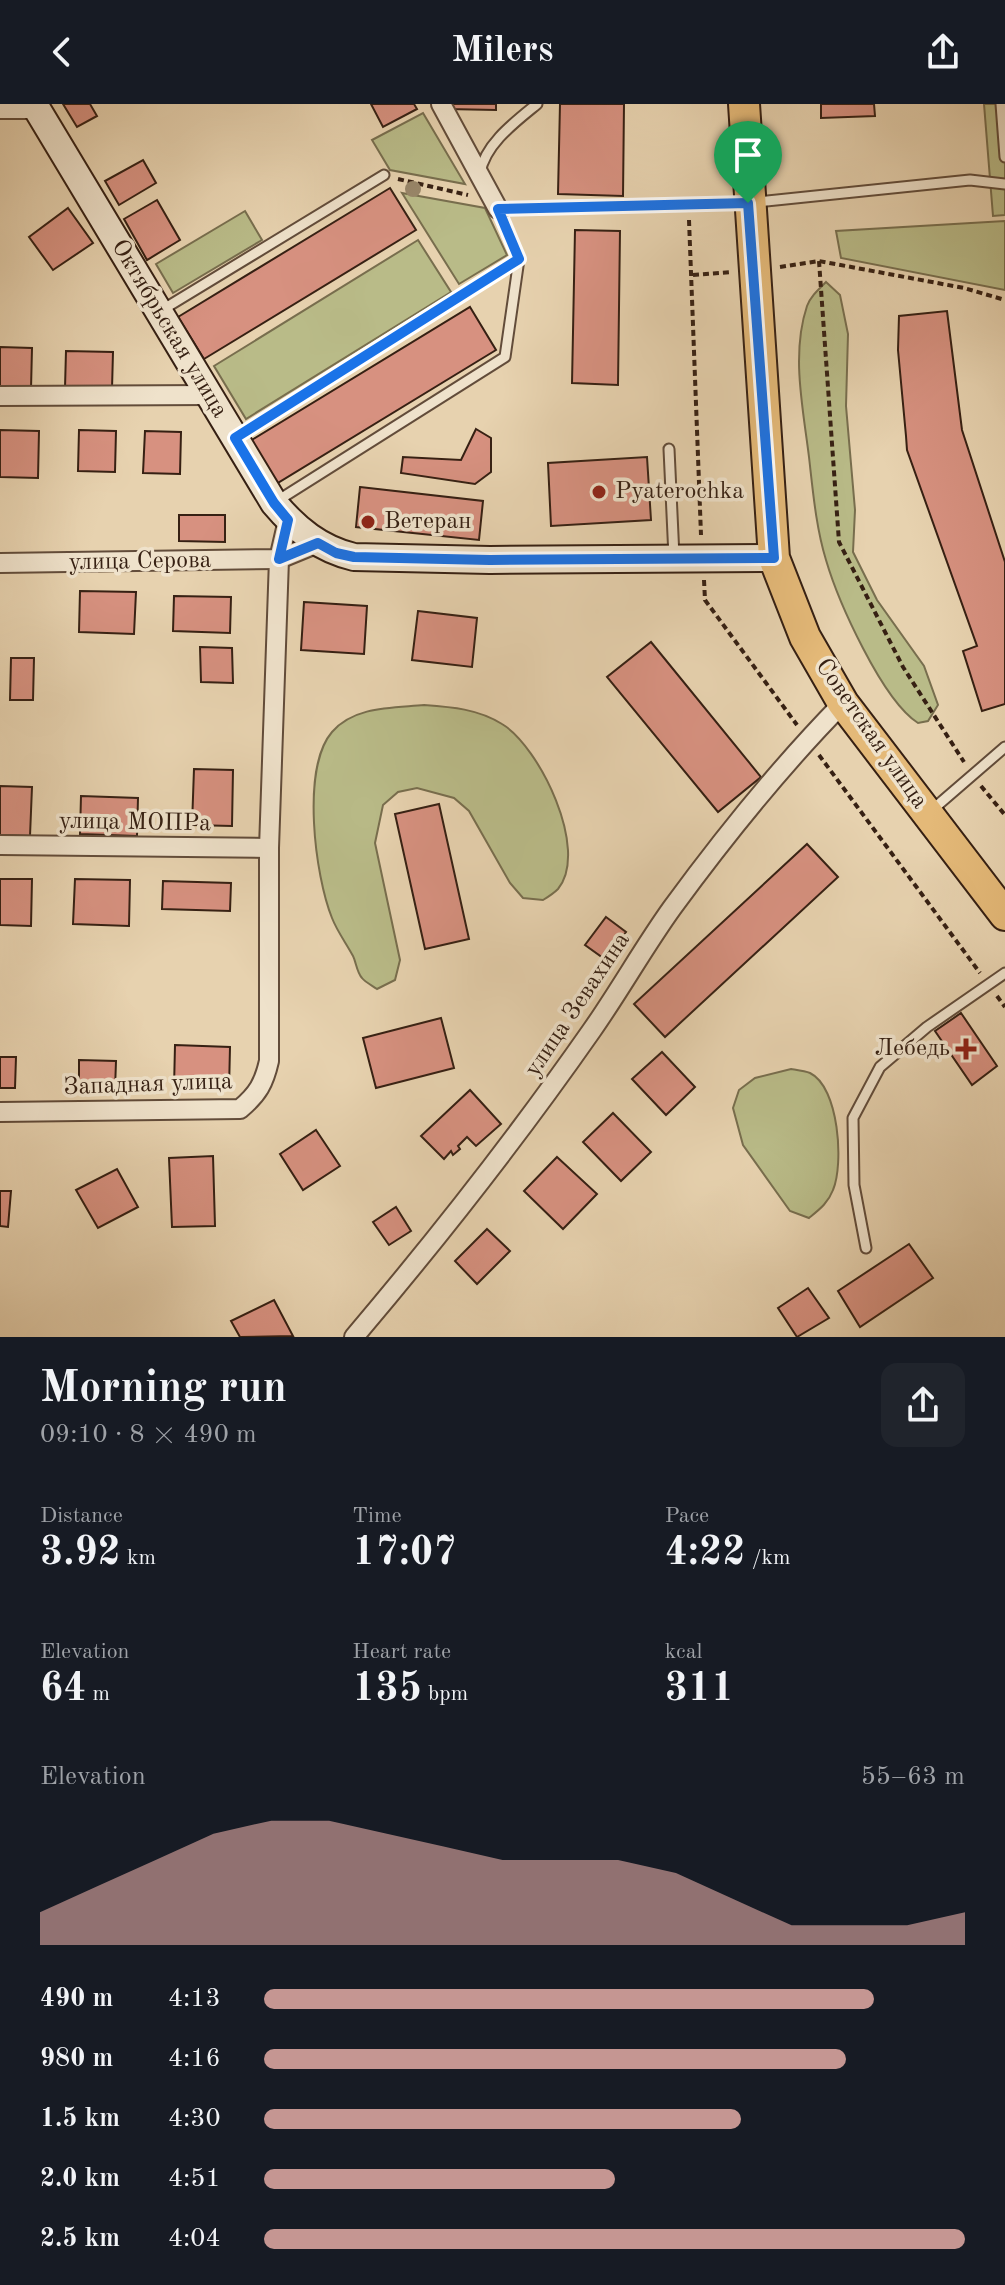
<!DOCTYPE html>
<meta charset="utf-8">
<style>
:root{--surface:#171b24;--page:#20242c;--text:#f1f3f6;--muted:#9ea1a6;--accent:#c59692}
body{margin:0;font-family:"Old Standard TT",serif;background:var(--page);color:var(--text);height:100vh;display:flex;flex-direction:column;font-size:30px;white-space:nowrap}
*{box-sizing:border-box;margin:0}
p{font-size:26px;color:var(--muted)}
.icon{flex:none;width:44px;height:44px;fill:none;stroke:currentColor;stroke-width:2;stroke-linecap:round;stroke-linejoin:round}
.map{position:relative;height:1233px;overflow:hidden}
.drawer{display:flex;flex-direction:column;background:var(--surface);flex:1}
.drawer>*{flex:none}
.pin{position:absolute;display:grid;place-items:center;width:68px;height:68px;color:#fff;margin:-82px -34px;border-radius:50% 50% 50% 0;rotate:-45deg;box-shadow:0 0 8px #0007}
.pin .icon{rotate:45deg}
.round{display:grid;place-items:center;flex:none;width:84px;height:84px;border-radius:16px;background:var(--page)}
.headline{display:flex;align-items:center;justify-content:space-between;height:136px;padding:0 40px}
h1{font-size:44px;font-weight:600;line-height:60px}
.metrics{display:grid;grid-template-columns:repeat(3,1fr);gap:12px;height:136px;padding:8px 40px}
.metrics div{display:grid;align-content:center}
.metrics b{font-size:40px;font-weight:600}
.metrics small{font-size:22px;font-weight:400}
.metrics p{font-size:22px}
.chart{height:224px;padding:16px 40px}
.chart p{display:flex;justify-content:space-between}
.chart svg{width:100%;height:144px;margin-top:8px;fill:var(--accent);opacity:.7}
ul{padding:0 40px;list-style:none;font-size:26px}
li{display:grid;grid-template-columns:128px 96px 1fr;align-items:center;height:60px}
li i{height:20px;border-radius:10px;background:var(--accent)}
header{display:flex;justify-content:space-between;align-items:center;height:104px;padding:0 40px;background:var(--surface);font-size:36px;font-weight:600}
.map>svg:first-child{display:block}
.green{fill:#b9bb88;stroke:#786e4e;stroke-width:2}
.building{fill:#d79180;stroke:#362013;stroke-width:2}
.lines{fill:none;stroke-linecap:round;stroke-linejoin:round}
.lane-casing{stroke:#624c3a;stroke-width:13}
.street-casing{stroke:#624c3a;stroke-width:22}
.secondary-casing{stroke:#362013;stroke-width:30}
.primary-casing{stroke:#362013;stroke-width:34}
.path{stroke:#362013;stroke-width:4;stroke-dasharray:6 4;stroke-linecap:butt}
.lane{stroke:#efe2cb;stroke-width:9}
.street{stroke:#efe2cb;stroke-width:18}
.secondary{stroke:#efe2cb;stroke-width:26}
.primary{stroke:#e4b978;stroke-width:30}
.tree{fill:#988669}
.route-casing{stroke:#fff;stroke-width:16}
.route{stroke:#1a73e8;stroke-width:10}
.poi-dot{fill:#8f2418;stroke:#efe2cb;stroke-width:3}
.labels{text-anchor:middle;dominant-baseline:central;stroke-width:7;stroke-linejoin:round;paint-order:stroke}
.street-label{font-size:24px;fill:#362013;stroke:#efe2cb}
.poi-label{font-size:24px;fill:#362013;stroke:#efe2cb;text-anchor:start}
</style>
<header><svg class="icon" aria-label="back" viewBox="0 0 24 24"><path d="M15 5l-7 7 7 7"/></svg>Milers<svg class="icon" aria-label="share" viewBox="0 0 24 24"><path d="M12 15V3M7 8l5-5 5 5M5 13v7h14v-7"/></svg></header>
<div class="map">
<svg width="1005" height="1233" viewBox="0 0 1005 1233">
<rect width="100%" height="100%" fill="#e7d2af"/>
<filter id="stains"><feTurbulence type="fractalNoise" baseFrequency=".0025" numOctaves="4"/><feColorMatrix values="0 0 0 0 .2 0 0 0 0 .09 0 0 0 0 .02 0 0 0 .5 -.17"/></filter>
<radialGradient id="worn" r=".72"><stop offset=".6" stop-color="#630" stop-opacity="0"/><stop offset="1" stop-color="#630" stop-opacity=".3"/></radialGradient>
<!-- green -->
<g class="green">
<path d="M 984,0 L 1005,0 L 1005,111 L 993,112 Z"/>
<path d="M 423,9 L 465,80 L 390,66 L 372,36 Z"/>
<path d="M 402,89 L 485,104 L 507,151 L 459,180 Z"/>
<path d="M 245,107 L 262,136 L 173,189 L 156,160 Z"/>
<path d="M 1005,117 L 1005,186 L 841,154 L 836,127 Z"/>
<path d="M 418,136 L 451,188 L 246,315 L 214,262 Z"/>
<path d="M 826,178 L 840,191 L 848,230 L 846,302 L 855,406 L 853,448 L 877,496 L 924,562 L 938,601 L 928,617 L 918,619 C 882,596 838,497 826,456 C 816,423 813,388 809,353 C 803,304 791,250 807,202 C 811,192 818,186 826,178 Z"/>
<path d="M 424,601 C 452,603 478,605 502,620 C 539,642 590,746 558,785 C 554,789 548,793 543,796 L 523,794 L 510,779 L 469,707 L 454,694 L 417,684 L 398,688 L 383,701 L 375,739 L 400,856 L 395,876 L 377,885 C 373,882 365,878 362,874 C 357,869 356,858 353,852 C 346,839 337,827 332,814 C 315,772 301,664 332,628 C 354,602 393,604 424,601 Z"/>
<path d="M 791,965 C 797,966 805,967 810,969 C 839,983 844,1060 833,1086 C 828,1099 820,1105 809,1114 L 790,1107 L 743,1041 L 733,1004 L 739,986 L 755,974 Z"/>
</g>
<!-- building -->
<g class="building">
<path d="M 63,0 L 90,0 L 97,12 L 77,23 Z"/>
<path d="M 371,0 L 414,0 L 417,5 L 383,23 Z"/>
<path d="M 447,0 L 496,0 L 496,6 L 447,5 Z"/>
<path d="M 560,0 L 624,0 L 623,92 L 558,90 Z"/>
<path d="M 821,0 L 874,0 L 875,12 L 821,14 Z"/>
<path d="M 143,56 L 156,79 L 119,101 L 105,77 Z"/>
<path d="M 390,84 L 416,126 L 204,255 L 178,213 Z"/>
<path d="M 157,96 L 180,136 L 147,156 L 124,115 Z"/>
<path d="M 68,104 L 93,139 L 53,166 L 29,133 Z"/>
<path d="M 575,126 L 620,127 L 618,281 L 572,279 Z"/>
<path d="M 470,203 L 496,246 L 276,380 L 250,337 Z"/>
<path d="M 947,207 L 962,326 L 1005,458 L 1005,600 L 982,607 L 963,547 L 977,542 L 907,346 L 906,332 L 898,246 L 899,212 Z"/>
<path d="M 0,243 L 32,244 L 31,285 L 0,284 Z"/>
<path d="M 66,247 L 113,248 L 112,285 L 65,284 Z"/>
<path d="M 476,325 L 491,334 L 491,368 L 475,380 L 401,369 L 403,353 L 461,356 Z"/>
<path d="M 0,326 L 39,327 L 38,374 L 0,373 Z"/>
<path d="M 79,326 L 116,327 L 115,368 L 78,367 Z"/>
<path d="M 145,327 L 181,328 L 180,370 L 143,369 Z"/>
<path d="M 647,353 L 651,416 L 551,422 L 548,359 Z"/>
<path d="M 360,383 L 483,397 L 479,436 L 356,423 Z"/>
<path d="M 179,411 L 225,411 L 225,438 L 179,437 Z"/>
<path d="M 80,487 L 136,488 L 134,530 L 79,528 Z"/>
<path d="M 174,492 L 231,493 L 230,529 L 173,527 Z"/>
<path d="M 304,498 L 367,502 L 364,550 L 301,546 Z"/>
<path d="M 418,507 L 477,514 L 472,563 L 412,556 Z"/>
<path d="M 651,538 L 761,673 L 718,708 L 607,573 Z"/>
<path d="M 200,543 L 232,544 L 233,579 L 201,578 Z"/>
<path d="M 11,554 L 34,554 L 33,596 L 10,596 Z"/>
<path d="M 194,665 L 233,666 L 232,722 L 192,721 Z"/>
<path d="M 0,682 L 32,683 L 30,732 L 0,731 Z"/>
<path d="M 81,692 L 138,694 L 137,732 L 80,730 Z"/>
<path d="M 439,700 L 469,835 L 425,845 L 395,710 Z"/>
<path d="M 807,740 L 838,773 L 665,933 L 634,900 Z"/>
<path d="M 0,775 L 32,775 L 31,822 L 0,821 Z"/>
<path d="M 75,775 L 130,776 L 129,822 L 73,820 Z"/>
<path d="M 163,777 L 231,779 L 230,807 L 162,805 Z"/>
<path d="M 606,813 L 626,828 L 606,856 L 585,841 Z"/>
<path d="M 961,909 L 997,962 L 972,981 L 935,927 Z"/>
<path d="M 441,914 L 454,964 L 376,984 L 363,934 Z"/>
<path d="M 175,941 L 230,943 L 229,986 L 174,984 Z"/>
<path d="M 662,948 L 695,983 L 666,1011 L 632,975 Z"/>
<path d="M 0,953 L 16,953 L 15,984 L 0,984 Z"/>
<path d="M 79,956 L 116,957 L 115,986 L 79,985 Z"/>
<path d="M 470,986 L 501,1020 L 476,1042 L 467,1033 L 458,1042 L 460,1045 L 453,1051 L 451,1047 L 444,1055 L 421,1032 Z"/>
<path d="M 613,1009 L 651,1048 L 621,1077 L 583,1038 Z"/>
<path d="M 316,1026 L 340,1062 L 303,1086 L 280,1050 Z"/>
<path d="M 213,1052 L 215,1122 L 172,1123 L 169,1054 Z"/>
<path d="M 557,1053 L 597,1090 L 563,1125 L 524,1087 Z"/>
<path d="M 117,1065 L 138,1103 L 98,1124 L 76,1086 Z"/>
<path d="M 0,1087 L 11,1087 L 8,1123 L 0,1122 Z"/>
<path d="M 396,1103 L 411,1127 L 389,1141 L 373,1118 Z"/>
<path d="M 487,1125 L 510,1147 L 477,1180 L 455,1157 Z"/>
<path d="M 909,1140 L 933,1174 L 860,1223 L 838,1187 Z"/>
<path d="M 808,1184 L 829,1214 L 797,1233 L 778,1204 Z"/>
<path d="M 274,1196 L 293,1232 L 240,1233 L 231,1217 Z"/>
</g>
<g class="lines">
<!-- lane casing -->
<g class="lane-casing">
<g id="lane">
<path d="M 1001,0 L 1005,53"/>
<path d="M 480,69 C 485,40 515,18 537,0"/>
<path d="M 162,206 L 384,71"/>
<path d="M 236,333 L 519,155 L 498,105 L 748,99 L 970,76 L 1005,80"/>
<path d="M 669,345 L 674,453"/>
<path d="M 277,397 L 505,253 L 519,155"/>
<path d="M 932,706 L 1005,643"/>
<path d="M 866,1144 L 854,1081 L 853,1014 L 880,963 L 927,923 L 1005,869"/>
</g>
</g>
<!-- street casing -->
<g class="street-casing">
<g id="street">
<path d="M 441,0 L 498,105"/>
<path d="M 0,5 L 36,5"/>
<path d="M 0,292 L 211,291"/>
<path d="M 0,459 L 279,455 L 318,439"/>
<path d="M 0,741 L 269,744"/>
<path d="M 0,1008 L 240,1005 C 258,990 264,979 269,957 L 269,744 L 279,455 L 288,416"/>
<path d="M 354,1233 C 438,1134 518,1032 592,926 C 620,886 644,843 672,804 C 724,733 781,662 843,599"/>
</g>
</g>
<!-- secondary casing -->
<g class="secondary-casing">
<path id="secondary" d="M 34,0 L 274,399 C 296,425 320,445 354,453 L 490,456 L 774,454"/>
</g>
<!-- primary casing -->
<g class="primary-casing">
<path id="primary" d="M 744,0 L 774,454 L 805,533 L 843,599 L 1005,811"/>
</g>
<!-- path -->
<g class="path">
<path d="M 398,75 L 468,91"/>
<path d="M 689,116 L 701,431"/>
<path d="M 819,157 L 839,438 L 903,563 L 964,658"/>
<path d="M 780,163 L 819,157 L 964,184 L 1005,196"/>
<path d="M 693,171 L 732,168"/>
<path d="M 704,476 L 705,496 L 797,621"/>
<path d="M 819,651 L 980,869"/>
<path d="M 981,682 L 1005,711"/>
<path d="M 997,892 L 1005,903"/>
</g>
<!-- lane -->
<use href="#lane" class="lane"/>
<!-- street -->
<use href="#street" class="street"/>
<!-- secondary -->
<use href="#secondary" class="secondary"/>
<!-- primary -->
<use href="#primary" class="primary"/>
</g>
<!-- trees -->
<circle class="tree" cx="413" cy="85" r="8"/>
<g class="lines">
<!-- route casing -->
<g class="route-casing">
<path id="route" d="M 748,99 L 774,454 L 490,456 L 354,453 L 336,449 L 318,439 L 279,455 L 288,416 L 274,399 L 235,334 L 519,155 L 498,105 Z"/>
</g>
<!-- route -->
<use href="#route" class="route"/>
</g>
<!-- markers -->
<g class="poi-dot">
<circle cx="599" cy="388" r="8"/>
<circle cx="368" cy="418" r="8"/>
<path d="M962 933h8v8h8v8h-8v8h-8v-8h-8v-8h8z"/>
</g>
<g class="labels">
<!-- street labels -->
<g class="street-label">
<text transform="translate(169 225) rotate(59)">Октябрьская улица</text>
<text transform="translate(140 458) rotate(-1)">улица Серова</text>
<text transform="translate(871 630) rotate(55)">Советская улица</text>
<text transform="translate(135 719) rotate(1)">улица МОПРа</text>
<text transform="translate(578 901) rotate(-56)">улица Зевахина</text>
<text transform="translate(148 981) rotate(-2)">Западная улица</text>
</g>
<!-- poi labels -->
<g class="poi-label">
<text x="615" y="388">Pyaterochka</text>
<text x="384" y="418">Ветеран</text>
<text x="950" y="945" text-anchor="end">Лебедь</text>
</g>
</g>
<rect width="100%" height="100%" filter="url(#stains)"/>
<rect width="100%" height="100%" fill="url(#worn)"/>
</svg>
<div class="pin" style="left:748px;top:99px;background:#1e9e55"><svg class="icon" aria-label="arrive" viewBox="0 0 24 24"><path d="M6 21V4h12l-3 4 3 4H6"/></svg></div>
</div>
<section class="drawer">
<div class="headline"><div><h1>Morning run</h1><p>09:10 · 8 × 490 m</p></div><a class="round"><svg class="icon" aria-label="share" viewBox="0 0 24 24"><path d="M12 15V3M7 8l5-5 5 5M5 13v7h14v-7"/></svg></a></div>
<div class="metrics">
<div><p>Distance</p><b>3.92<small> km</small></b></div>
<div><p>Time</p><b>17:07</b></div>
<div><p>Pace</p><b>4:22<small> /km</small></b></div>
</div>
<div class="metrics">
<div><p>Elevation</p><b>64<small> m</small></b></div>
<div><p>Heart rate</p><b>135<small> bpm</small></b></div>
<div><p>kcal</p><b>311</b></div>
</div>
<div class="chart"><p><span>Elevation</span>55–63 m</p>
<svg viewBox="0 0 160 44" preserveAspectRatio="none"><path d="M0 44V34L10 26L20 18L30 10L40 6L50 6L60 10L70 14L80 18L90 18L100 18L110 22L120 30L130 38L140 38L150 38L160 34V44z"/></svg>
</div>
<ul>
<li><b>490 m</b>4:13<i style="width:87%"></i></li>
<li><b>980 m</b>4:16<i style="width:83%"></i></li>
<li><b>1.5 km</b>4:30<i style="width:68%"></i></li>
<li><b>2.0 km</b>4:51<i style="width:50%"></i></li>
<li><b>2.5 km</b>4:04<i style="width:100%"></i></li>
</ul>
</section>
